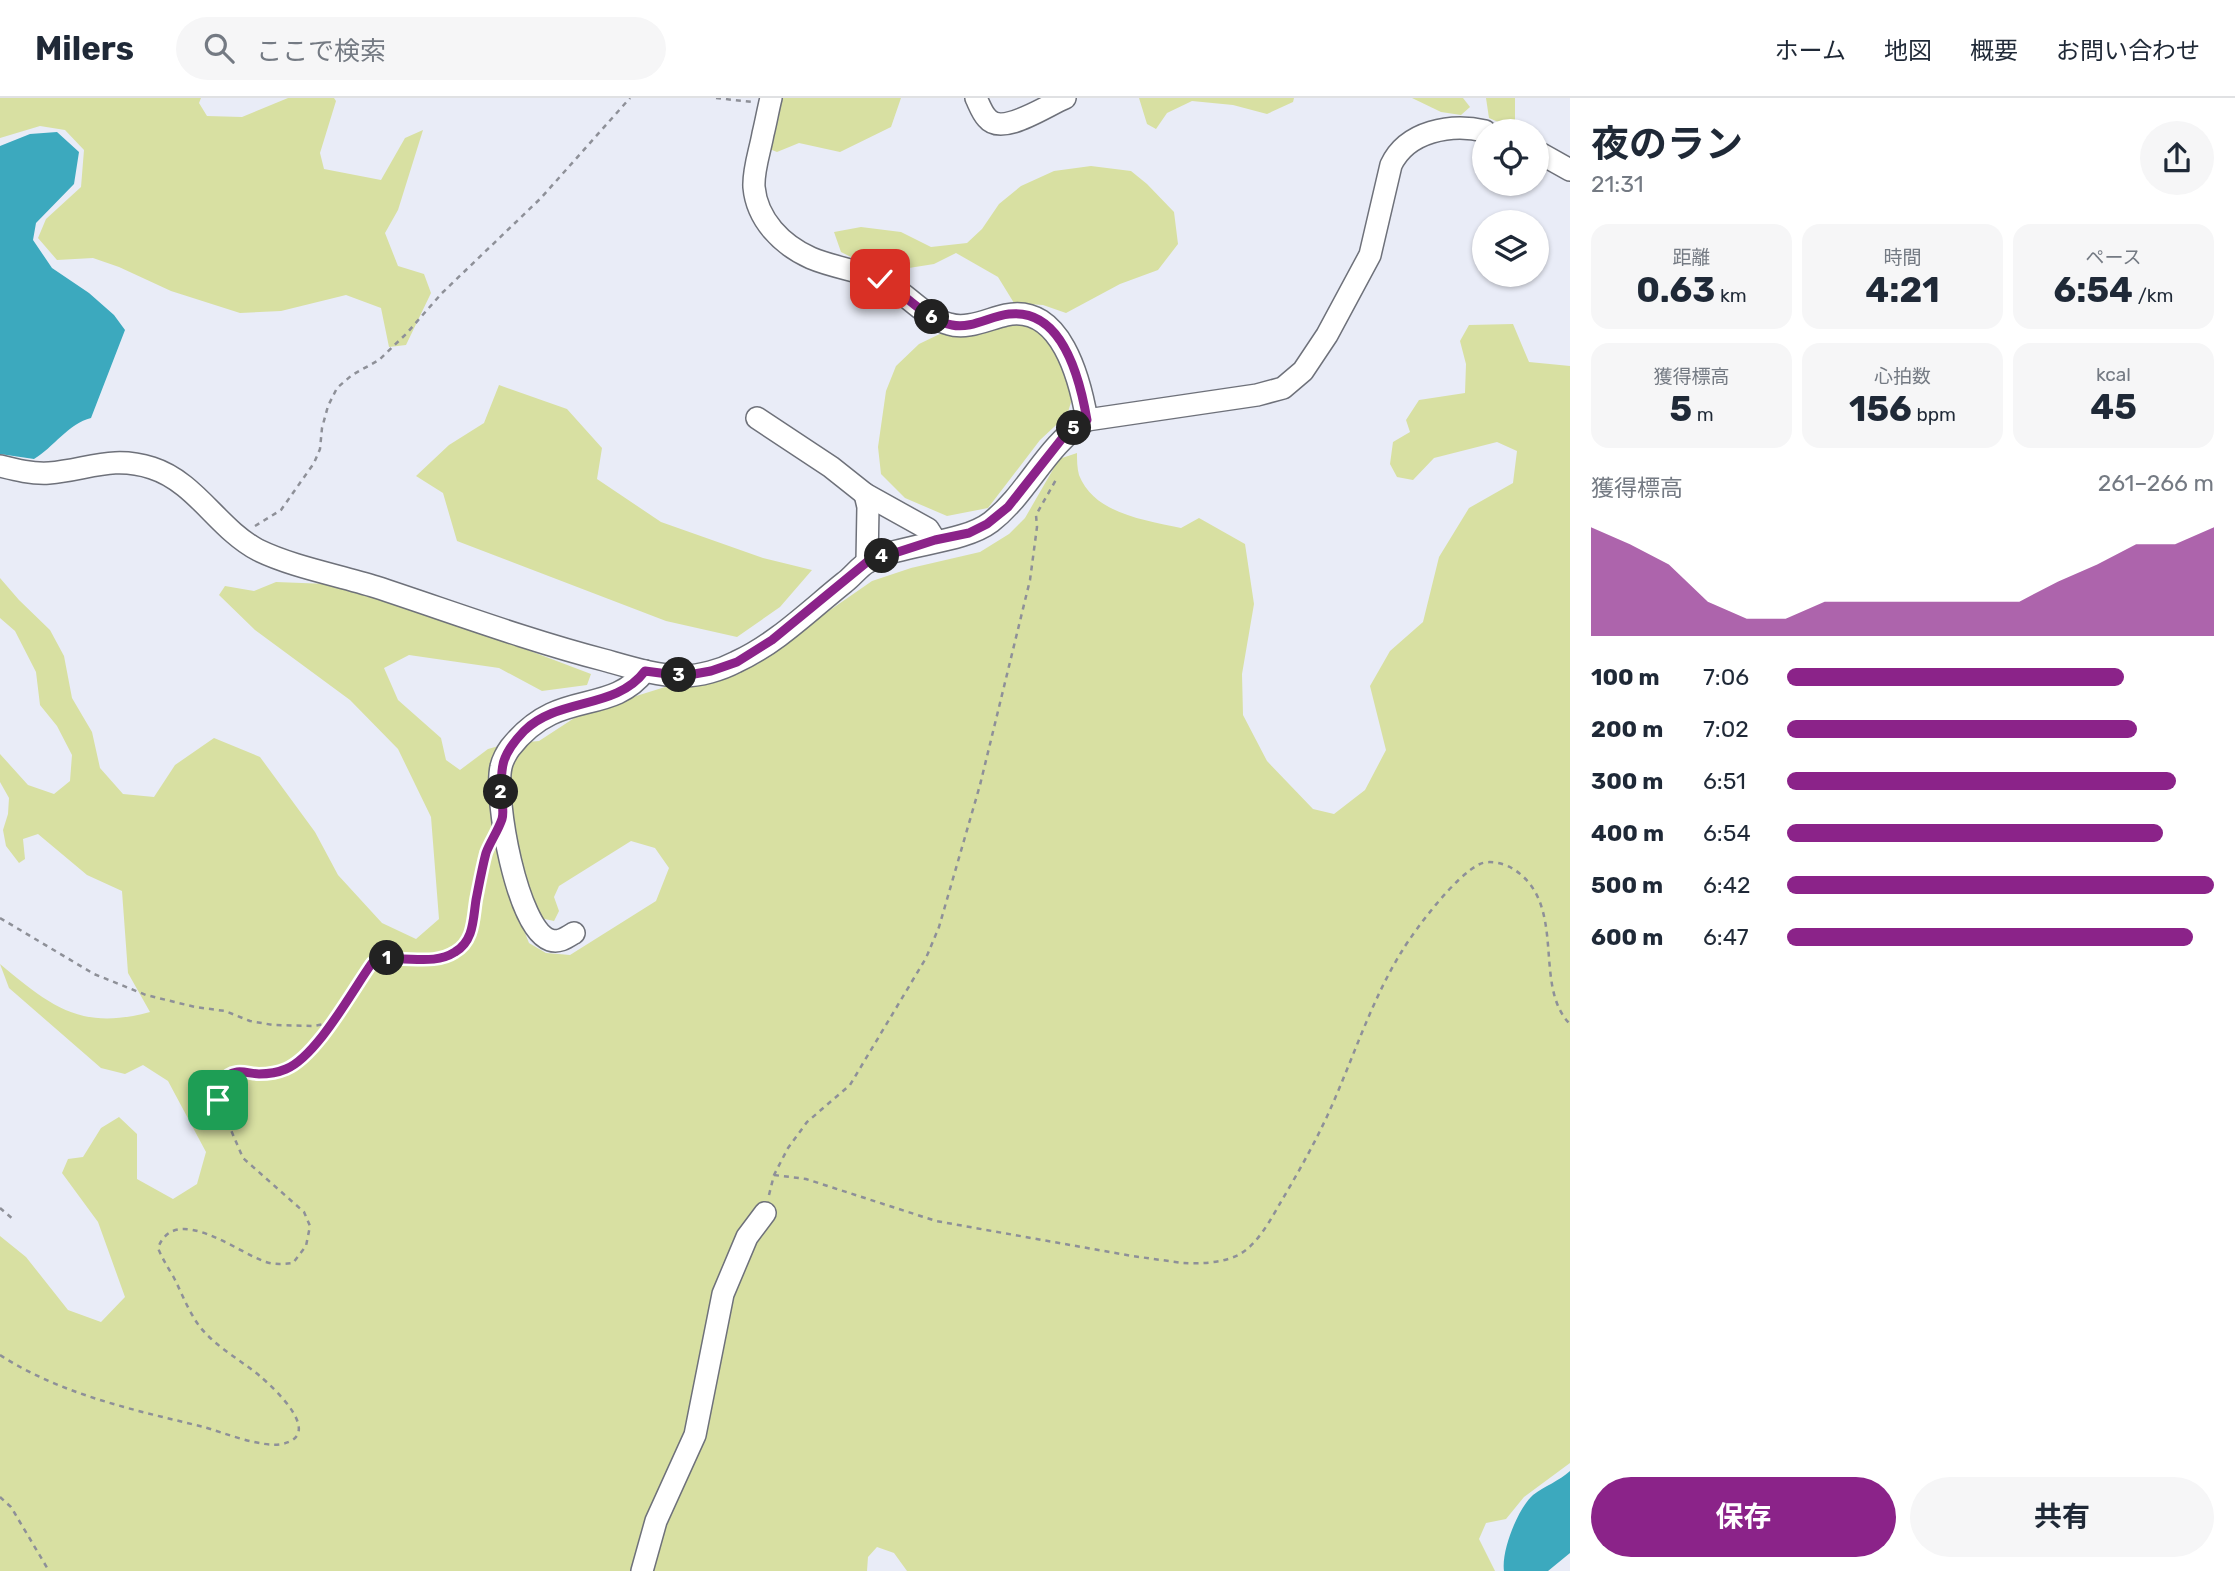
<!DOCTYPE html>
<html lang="ja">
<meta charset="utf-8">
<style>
:root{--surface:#fff;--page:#f6f6f7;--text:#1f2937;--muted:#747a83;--line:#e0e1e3;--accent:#8b2389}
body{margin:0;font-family:Rubik,"Noto Sans JP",sans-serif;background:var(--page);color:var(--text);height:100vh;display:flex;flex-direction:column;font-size:26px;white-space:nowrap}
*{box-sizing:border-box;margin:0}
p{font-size:23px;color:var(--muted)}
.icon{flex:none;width:38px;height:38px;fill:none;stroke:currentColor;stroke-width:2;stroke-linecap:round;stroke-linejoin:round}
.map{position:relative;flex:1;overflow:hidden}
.sheet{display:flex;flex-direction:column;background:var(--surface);width:665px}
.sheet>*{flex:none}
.controls{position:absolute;left:1472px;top:21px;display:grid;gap:14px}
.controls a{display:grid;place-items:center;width:77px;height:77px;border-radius:50%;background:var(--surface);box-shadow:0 2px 5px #0004;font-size:35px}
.pin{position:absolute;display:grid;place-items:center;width:60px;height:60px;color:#fff;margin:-30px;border-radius:14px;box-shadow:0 4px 10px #0006}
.km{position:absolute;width:35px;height:35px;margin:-18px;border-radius:50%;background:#222;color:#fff;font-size:19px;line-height:35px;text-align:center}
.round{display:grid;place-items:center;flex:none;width:74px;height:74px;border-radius:37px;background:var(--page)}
.overview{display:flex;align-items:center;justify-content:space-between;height:119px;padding:0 21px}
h1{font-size:38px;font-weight:700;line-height:52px}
.stats{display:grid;grid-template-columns:repeat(3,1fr);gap:10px;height:119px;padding:7px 21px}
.stats div{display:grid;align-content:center;border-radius:18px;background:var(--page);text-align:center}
.stats b{font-size:35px;font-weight:700}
.stats small{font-size:19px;font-weight:400}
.stats p{font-size:19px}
.chart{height:196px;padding:14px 21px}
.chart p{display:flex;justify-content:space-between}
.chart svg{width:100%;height:126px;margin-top:7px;fill:var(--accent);opacity:.7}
.primary-button{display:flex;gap:14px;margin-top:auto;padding:14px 21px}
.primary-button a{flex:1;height:80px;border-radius:42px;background:var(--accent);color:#fff;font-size:28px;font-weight:700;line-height:80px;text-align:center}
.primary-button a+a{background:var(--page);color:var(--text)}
ul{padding:0 21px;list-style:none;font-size:23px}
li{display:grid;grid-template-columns:112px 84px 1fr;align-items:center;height:52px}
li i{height:18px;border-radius:9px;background:var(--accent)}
header{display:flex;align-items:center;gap:42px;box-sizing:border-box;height:98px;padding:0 35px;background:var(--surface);border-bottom:2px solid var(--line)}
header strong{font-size:33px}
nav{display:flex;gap:38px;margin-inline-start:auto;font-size:24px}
.search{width:490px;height:63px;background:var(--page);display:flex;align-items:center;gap:18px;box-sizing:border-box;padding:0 24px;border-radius:38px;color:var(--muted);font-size:26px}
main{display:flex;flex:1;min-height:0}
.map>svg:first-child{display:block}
.green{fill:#d8e0a2;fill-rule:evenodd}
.water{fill:#3ca9be}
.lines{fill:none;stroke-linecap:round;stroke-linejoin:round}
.minor-casing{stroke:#6e717a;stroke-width:24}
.path{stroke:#8e9098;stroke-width:2.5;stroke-dasharray:5 5;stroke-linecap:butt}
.minor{stroke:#fff;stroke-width:21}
.route-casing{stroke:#fff;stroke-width:14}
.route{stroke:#8b2389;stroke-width:9}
</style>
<header>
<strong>Milers</strong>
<div class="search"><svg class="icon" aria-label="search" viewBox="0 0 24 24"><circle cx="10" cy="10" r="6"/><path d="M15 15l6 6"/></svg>ここで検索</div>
<nav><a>ホーム</a><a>地図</a><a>概要</a><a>お問い合わせ</a></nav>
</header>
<main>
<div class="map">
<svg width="1570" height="1473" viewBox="0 0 1570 1473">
<rect width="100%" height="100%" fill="#e9ecf7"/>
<!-- green -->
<g class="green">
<path d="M 0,0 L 201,0 L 199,5 L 207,18 L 242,19 L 288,0 L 334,0 L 336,3 L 320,55 L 324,71 L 381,82 L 405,40 L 423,32 L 398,112 L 385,135 L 398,168 L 424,176 L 431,195 L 406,247 L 389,249 L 381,210 L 346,197 L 281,213 L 240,215 L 171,193 L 119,169 L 93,160 L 57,162 L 38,140 L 46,121 L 81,89 L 84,52 L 65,32 L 40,28 L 0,40 Z"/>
<path d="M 770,0 L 901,0 L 891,29 L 840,54 L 799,45 L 777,54 L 767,50 Z"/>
<path d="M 1139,0 L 1294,0 L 1293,4 L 1267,16 L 1233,7 L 1192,3 L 1167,15 L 1156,31 L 1147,26 Z"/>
<path d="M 1412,0 L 1463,0 L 1470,9 L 1461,17 L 1441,14 Z"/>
<path d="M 1486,0 L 1515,0 L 1515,22 L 1505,27 L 1489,20 Z"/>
<path d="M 1091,68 L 1131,73 L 1147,86 L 1174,114 L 1178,146 L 1158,172 L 1120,186 L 1066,215 L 1043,207 L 1014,205 L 998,179 L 956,155 L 934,166 L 909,170 L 865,166 L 841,154 L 834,134 L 861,129 L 901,134 L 931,149 L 967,145 L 982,131 L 999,106 L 1021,88 L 1054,73 Z"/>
<path d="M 1017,224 L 1042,234 L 1059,255 L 1074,295 L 1067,317 L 1040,342 L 988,410 L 947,418 L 905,400 L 881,376 L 878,349 L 886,293 L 896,268 L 919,246 L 946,233 Z"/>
<path d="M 1513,226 L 1529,264 L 1570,268 L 1570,1365 L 1524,1399 L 1506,1421 L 1486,1425 L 1479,1441 L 1495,1473 L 907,1473 L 894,1455 L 877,1449 L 868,1459 L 867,1473 L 0,1473 L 0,1138 L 26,1159 L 68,1212 L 101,1224 L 125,1199 L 98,1124 L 62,1075 L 68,1061 L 83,1059 L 101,1030 L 119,1019 L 137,1036 L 137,1081 L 173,1101 L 197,1086 L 206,1054 L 168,983 L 143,967 L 125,976 L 101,970 L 9,890 L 0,866 C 51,908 80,933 150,914 L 128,875 L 122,793 L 87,777 L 38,736 L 23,741 L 25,761 L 19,765 L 6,748 L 3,732 L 8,716 L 9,700 L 0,684 L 0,656 L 28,687 L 54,696 L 70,683 L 72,657 L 57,628 L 40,607 L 36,574 L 15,533 L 0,520 L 0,448 L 0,480 L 19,502 L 50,532 L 64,558 L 72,600 L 92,634 L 100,670 L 123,696 L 154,699 L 175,667 L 214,640 L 260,659 L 315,734 L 338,777 L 382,825 L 416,841 L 439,821 L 431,719 L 398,651 L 350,602 L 255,532 L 219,497 L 225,488 L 254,493 L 276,484 L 328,486 L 414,509 L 591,576 L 587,587 L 542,593 L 499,570 L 409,557 L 384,570 L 398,602 L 441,640 L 446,662 L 460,672 L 488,651 L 506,646 L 539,643 L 582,615 L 665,589 L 713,584 L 758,566 L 807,528 L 872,483 L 911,470 L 980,454 L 1009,436 L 1025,420 L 1059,361 L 1077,355 C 1077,362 1077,370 1079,377 C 1094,416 1145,422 1181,430 L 1199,420 L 1245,446 L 1254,506 L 1242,576 L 1243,617 L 1267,663 L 1313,711 L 1334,716 L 1365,692 L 1386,652 L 1370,588 L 1390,553 L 1423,524 L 1439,459 L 1469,410 L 1513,385 L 1517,353 L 1497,344 L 1434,360 L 1413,382 L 1397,379 L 1390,366 L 1393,344 L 1410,334 L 1406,322 L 1419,302 L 1465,295 L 1466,266 L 1460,243 L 1469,227 ZM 631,743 L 655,750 L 669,770 L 656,803 L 570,857 L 546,855 L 529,845 L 517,815 L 554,823 L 559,813 L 554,799 L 559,788 Z"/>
<path d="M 499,287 L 567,311 L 602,350 L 597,381 L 661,424 L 763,460 L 812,472 L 780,509 L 737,539 L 666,523 L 457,443 L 443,395 L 416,378 L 449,347 L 484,325 Z"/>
</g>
<!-- water -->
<g class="water">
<path d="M 57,34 L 79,54 L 74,86 L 36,125 L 33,142 L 52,170 L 89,195 L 114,217 L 125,232 L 91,320 C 69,325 53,350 34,361 L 0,356 L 0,48 L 30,36 Z"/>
<path d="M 1570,1373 L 1570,1455 L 1548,1473 L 1504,1473 C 1501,1453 1518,1410 1533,1397 C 1545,1388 1559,1383 1570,1373 Z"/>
</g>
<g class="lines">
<!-- minor casing -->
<g class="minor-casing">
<g id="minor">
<path d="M 771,0 C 768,12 766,24 763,36 C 760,53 753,72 754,89 C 757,122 782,147 811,160 C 832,169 856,172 877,180 C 904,191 921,218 949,226 C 967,232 988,221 1006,217 C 1061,205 1080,282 1087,322"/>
<path d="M 976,0 C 979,6 982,15 987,20 C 1002,39 1047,7 1065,0"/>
<path d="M 1536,53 L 1570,72"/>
<path d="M 757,320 L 831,369 L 865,396 L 928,431 L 935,442"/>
<path d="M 0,368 C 16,372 32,376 49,375 C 87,372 112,357 152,370 C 196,384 218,431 258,452 C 293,469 338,477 376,489 C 452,514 527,542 604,562 C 629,569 657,578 683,578 C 700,578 721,572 736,564 C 776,546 811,511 845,484 C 853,478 860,468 868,464 C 902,445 962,446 991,424 C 1029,394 1045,348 1087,322 L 1257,297 L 1283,290 L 1303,273 L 1327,237 L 1370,157 L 1391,67 C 1407,33 1451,25 1485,33"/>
<path d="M 865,396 L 868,409 L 867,464"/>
<path d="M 574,835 C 566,840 559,845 550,842 C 517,831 494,700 501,669 C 502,663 507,654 510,650 C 521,636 534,624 551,616 C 584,600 620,606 645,573"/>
<path d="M 642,1473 L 656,1423 L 695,1337 L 723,1196 L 747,1139 L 765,1115"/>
</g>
</g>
<!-- path -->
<g class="path">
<path d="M 716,0 L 752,4"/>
<path d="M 255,428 L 281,412 L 314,365 L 320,351 L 322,330 L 328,308 L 337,290 L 352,277 L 379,262 L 406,236 L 442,195 L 541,100 L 630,0"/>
<path d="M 0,820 L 94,876 L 146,897 L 195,909 L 225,913 L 250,923 L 273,927 L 313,928 L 331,925"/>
<path d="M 774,1077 L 806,1081 L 936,1123 L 1132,1158 L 1183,1165 C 1201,1166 1224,1165 1240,1156 C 1259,1145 1272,1119 1282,1102 C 1302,1068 1321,1034 1336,998 C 1357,949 1374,898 1402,853 C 1416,830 1456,777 1480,766 C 1488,762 1502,765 1510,769 C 1570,803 1531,887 1570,926"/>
<path d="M 769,1097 L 774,1077 L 788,1050 L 807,1024 L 850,987 L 926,860 L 939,829 L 980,687 L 1030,482 L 1037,429 L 1036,417 L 1057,380"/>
<path d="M 0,1110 L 14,1122"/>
<path d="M 0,1257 C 62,1297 134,1312 204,1329 C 224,1335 262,1350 282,1346 C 324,1337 276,1292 261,1279 C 241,1262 217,1250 200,1229 C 188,1213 182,1195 173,1178 C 167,1168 162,1160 158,1150 C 175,1104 238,1155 266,1164 C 275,1167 284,1166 293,1165 L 306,1148 L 310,1128 L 304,1114 L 243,1060 L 218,1002 L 218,991 L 225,979 L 237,974 L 260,976 L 287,970 L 299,961 L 321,940 L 372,865 C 392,857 411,863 431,861 C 469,857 471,836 475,804 C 478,787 482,767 488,751"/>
<path d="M 0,1399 L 11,1409 L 49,1473"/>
</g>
<!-- minor -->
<use href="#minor" class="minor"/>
</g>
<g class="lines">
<!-- route casing -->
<g class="route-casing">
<path id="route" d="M 218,1002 C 218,990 222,976 237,974 C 244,973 252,976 259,976 C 267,976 279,974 286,971 C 317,958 352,893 372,865 C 399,854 430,870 455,854 C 474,843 473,821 476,802 C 479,787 482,770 486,755 C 490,744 498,733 502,721 C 504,715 502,707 502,700 C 500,669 501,657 524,633 C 558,599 616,612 645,573 L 683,578 L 711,573 L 737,564 L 772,542 L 867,464 L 935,442 L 969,435 L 987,426 L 1008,409 L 1068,333 L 1087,322 C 1080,281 1063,210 1009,216 C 990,218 972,231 952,227 C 926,223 903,193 880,181"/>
</g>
<!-- route -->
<use href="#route" class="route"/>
</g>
</svg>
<div class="controls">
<a><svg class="icon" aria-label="locate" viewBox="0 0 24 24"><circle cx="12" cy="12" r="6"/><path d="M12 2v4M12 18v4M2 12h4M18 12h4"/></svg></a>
<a><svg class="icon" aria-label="layers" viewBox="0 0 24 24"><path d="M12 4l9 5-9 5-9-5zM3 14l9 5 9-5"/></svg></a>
</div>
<div class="pin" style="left:218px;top:1002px;background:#1e9e55"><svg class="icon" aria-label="arrive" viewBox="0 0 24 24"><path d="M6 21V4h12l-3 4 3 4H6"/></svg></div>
<div class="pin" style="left:880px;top:181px;background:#d93025"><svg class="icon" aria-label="check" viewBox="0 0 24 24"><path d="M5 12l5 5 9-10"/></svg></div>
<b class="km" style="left:387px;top:860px">1</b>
<b class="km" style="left:501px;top:694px">2</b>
<b class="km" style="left:679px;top:577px">3</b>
<b class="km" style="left:882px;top:458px">4</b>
<b class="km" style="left:1074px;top:330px">5</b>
<b class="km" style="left:932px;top:219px">6</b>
</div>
<section class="sheet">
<div class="overview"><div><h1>夜のラン</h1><p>21:31</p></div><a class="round"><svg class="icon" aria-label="share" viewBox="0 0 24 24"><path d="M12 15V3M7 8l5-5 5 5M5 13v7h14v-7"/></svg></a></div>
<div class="stats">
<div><p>距離</p><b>0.63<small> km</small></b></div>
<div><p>時間</p><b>4:21</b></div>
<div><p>ペース</p><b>6:54<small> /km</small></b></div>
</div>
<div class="stats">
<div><p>獲得標高</p><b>5<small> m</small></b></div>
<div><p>心拍数</p><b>156<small> bpm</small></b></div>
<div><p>kcal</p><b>45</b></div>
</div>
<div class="chart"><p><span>獲得標高</span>261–266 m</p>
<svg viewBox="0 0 160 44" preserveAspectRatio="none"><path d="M0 44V6L10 12L20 19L30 32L40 38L50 38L60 32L70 32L80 32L90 32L100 32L110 32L120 25L130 19L140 12L150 12L160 6V44z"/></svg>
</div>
<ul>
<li><b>100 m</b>7:06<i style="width:79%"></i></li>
<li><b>200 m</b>7:02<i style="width:82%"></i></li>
<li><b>300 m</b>6:51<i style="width:91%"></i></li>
<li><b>400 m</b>6:54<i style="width:88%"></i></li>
<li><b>500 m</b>6:42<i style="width:100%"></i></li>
<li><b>600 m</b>6:47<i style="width:95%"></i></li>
</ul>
<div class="primary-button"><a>保存</a><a>共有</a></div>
</section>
</main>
